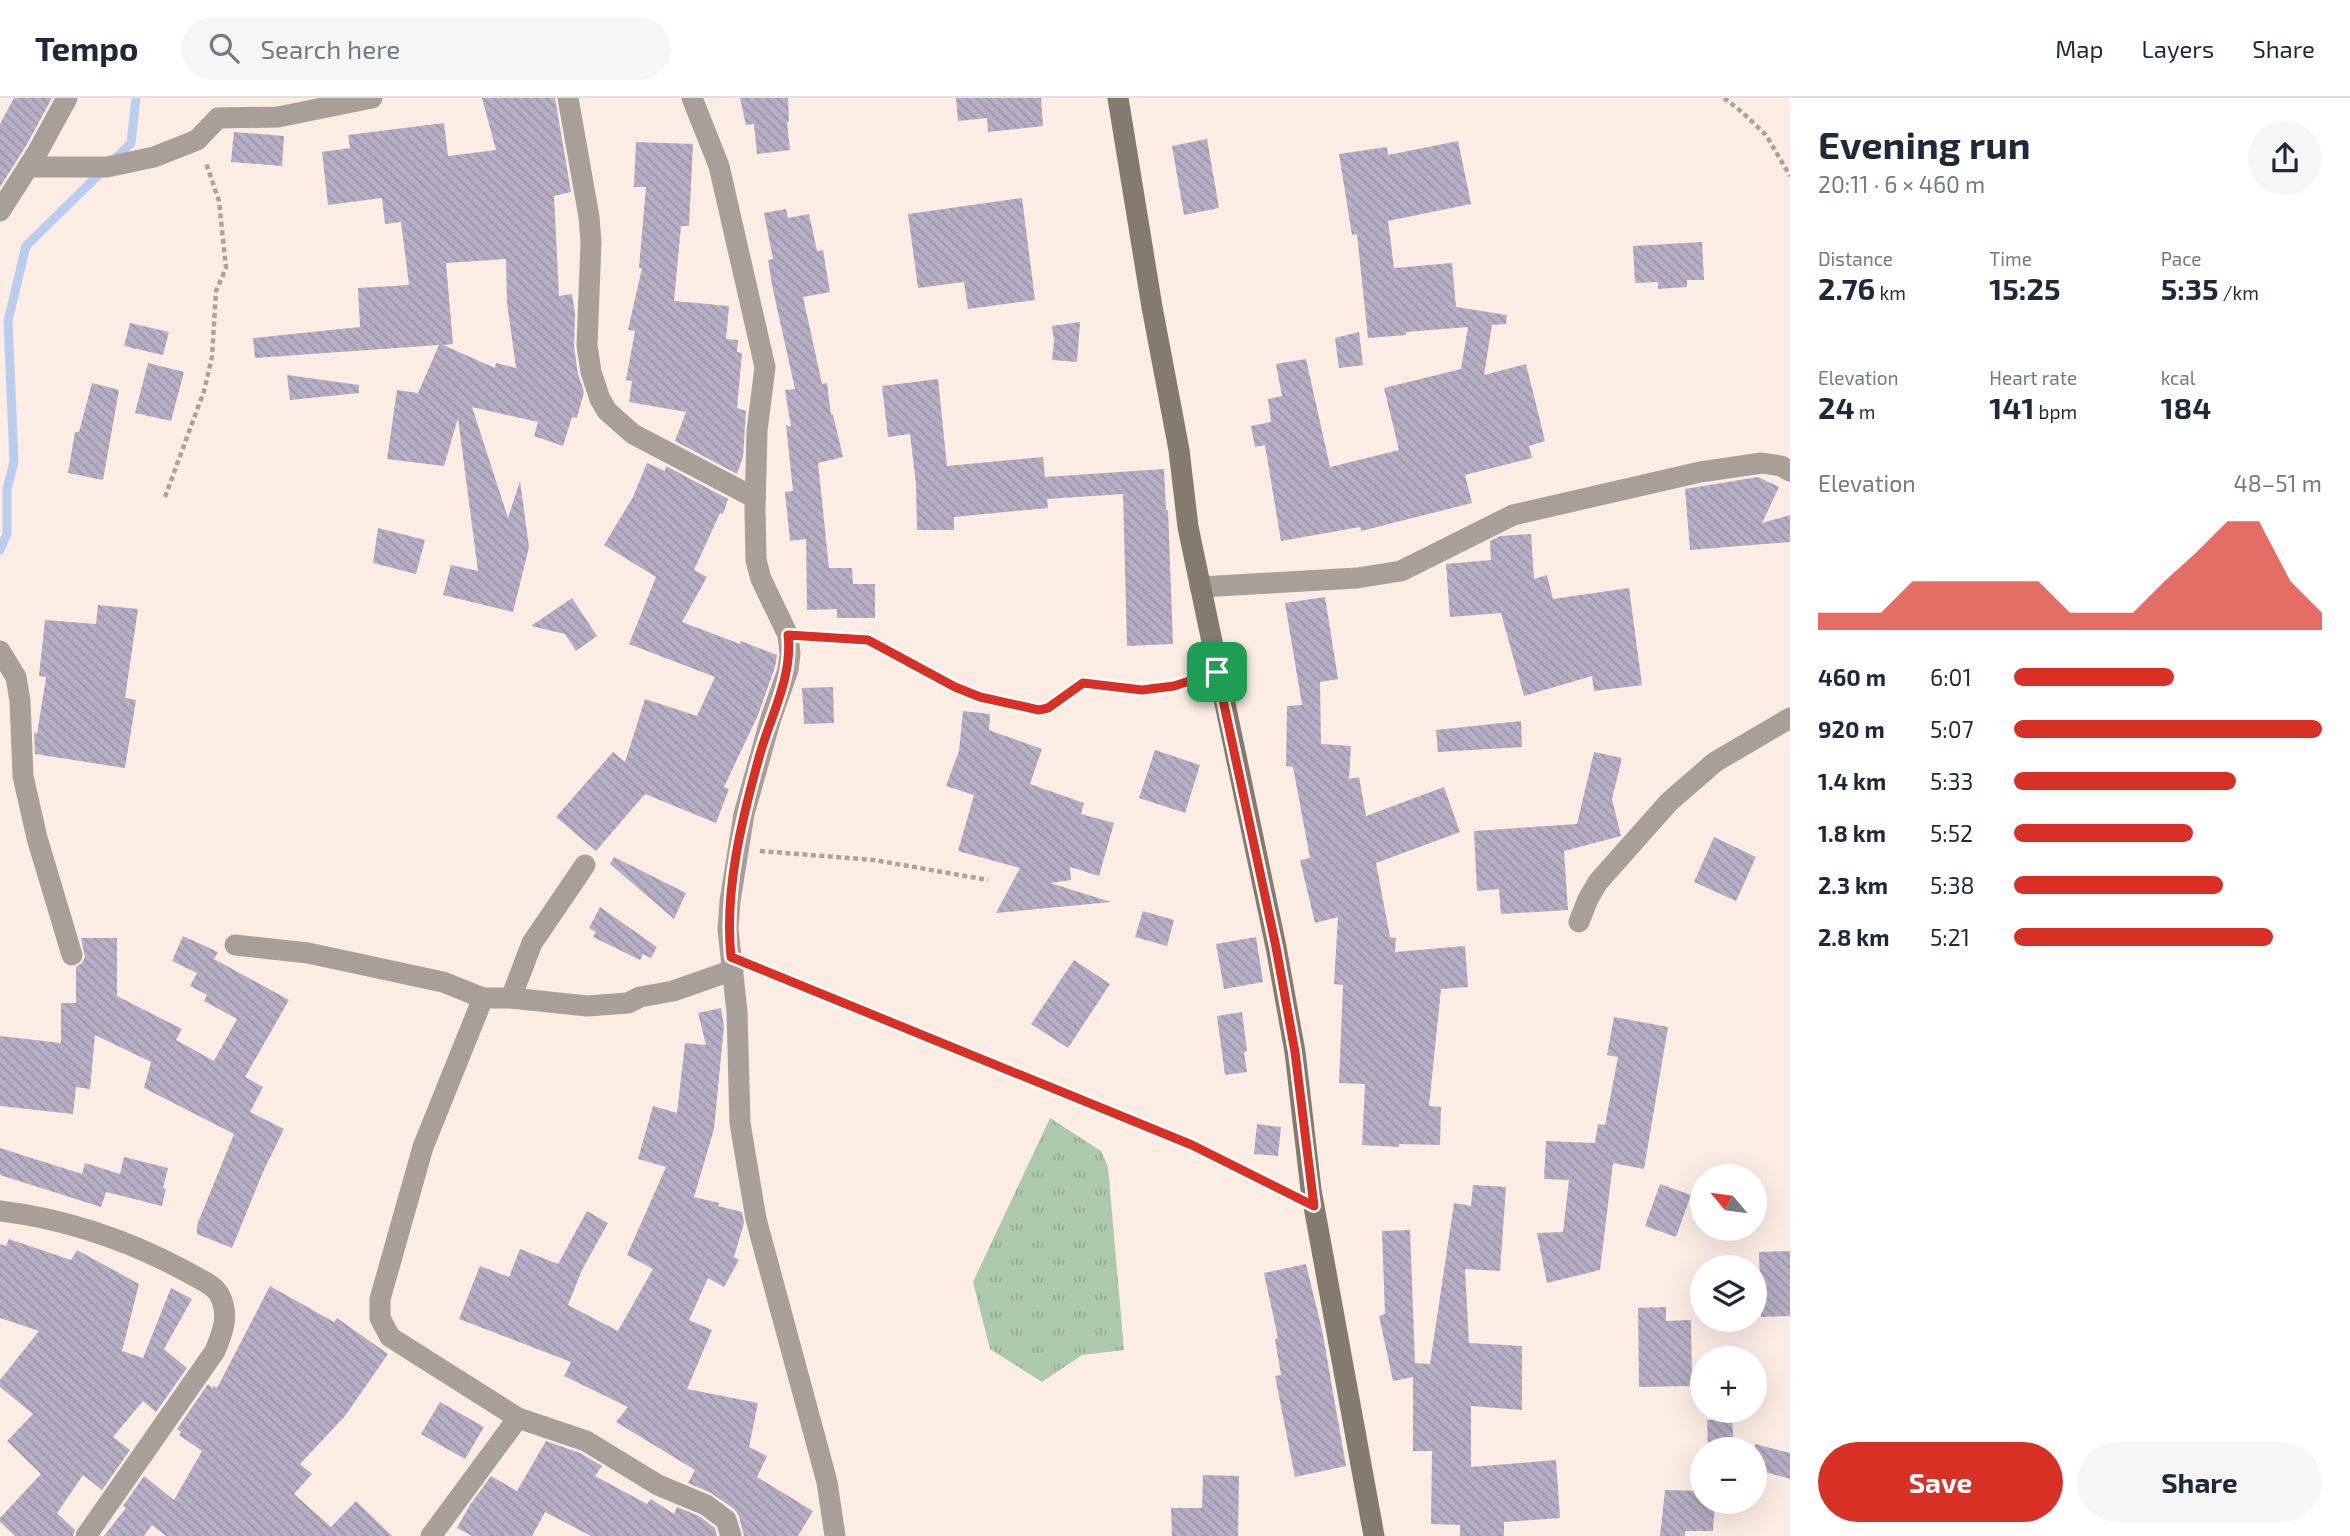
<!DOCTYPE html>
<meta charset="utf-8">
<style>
:root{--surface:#fff;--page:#f6f6f7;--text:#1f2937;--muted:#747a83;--line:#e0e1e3;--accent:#d93025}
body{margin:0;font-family:"Exo 2",sans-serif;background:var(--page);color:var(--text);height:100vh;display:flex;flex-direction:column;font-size:26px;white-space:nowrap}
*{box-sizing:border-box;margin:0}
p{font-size:23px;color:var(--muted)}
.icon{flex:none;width:38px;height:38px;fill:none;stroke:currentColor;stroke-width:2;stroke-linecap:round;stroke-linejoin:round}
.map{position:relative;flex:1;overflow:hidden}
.panel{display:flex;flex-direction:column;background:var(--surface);width:560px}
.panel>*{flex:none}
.needle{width:46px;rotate:299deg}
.tools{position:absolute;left:1690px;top:1066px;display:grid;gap:14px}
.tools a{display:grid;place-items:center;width:77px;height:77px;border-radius:50%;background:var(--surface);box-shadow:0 7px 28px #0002;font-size:35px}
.pin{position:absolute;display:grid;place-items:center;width:60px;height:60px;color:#fff;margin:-30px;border-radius:14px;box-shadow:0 4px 10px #0006}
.round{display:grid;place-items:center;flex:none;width:74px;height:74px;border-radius:37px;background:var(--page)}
.head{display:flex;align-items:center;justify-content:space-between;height:119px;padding:0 28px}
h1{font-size:38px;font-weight:700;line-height:52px}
.metrics{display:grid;grid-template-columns:repeat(3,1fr);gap:10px;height:119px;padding:7px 28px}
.metrics div{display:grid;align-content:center}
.metrics b{font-size:30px;font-weight:700}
.metrics small{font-size:19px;font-weight:400}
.metrics p{font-size:19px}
.chart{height:196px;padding:14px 28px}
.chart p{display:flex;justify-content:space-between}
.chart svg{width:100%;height:126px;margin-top:7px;fill:var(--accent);opacity:.7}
.button{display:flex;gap:14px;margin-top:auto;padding:14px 28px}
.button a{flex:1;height:80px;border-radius:42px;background:var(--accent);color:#fff;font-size:28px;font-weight:700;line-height:80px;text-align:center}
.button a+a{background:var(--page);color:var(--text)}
ul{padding:0 28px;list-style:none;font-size:23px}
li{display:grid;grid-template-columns:112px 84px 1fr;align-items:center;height:52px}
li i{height:18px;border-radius:9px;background:var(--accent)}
header{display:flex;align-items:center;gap:42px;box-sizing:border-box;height:98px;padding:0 35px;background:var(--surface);border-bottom:2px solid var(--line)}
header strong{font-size:33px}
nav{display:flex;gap:38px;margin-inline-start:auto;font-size:24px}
.search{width:490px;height:63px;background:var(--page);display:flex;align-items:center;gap:18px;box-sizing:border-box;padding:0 24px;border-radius:38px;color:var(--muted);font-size:26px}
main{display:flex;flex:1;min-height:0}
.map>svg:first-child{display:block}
.grass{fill:url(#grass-tufts)}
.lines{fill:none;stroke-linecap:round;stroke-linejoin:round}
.stream{stroke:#bbcdef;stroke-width:9}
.building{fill:url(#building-back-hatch);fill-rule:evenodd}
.path{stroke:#aea19a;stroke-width:4.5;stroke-dasharray:5 3.5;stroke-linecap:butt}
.street{stroke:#a8a098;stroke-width:21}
.secondary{stroke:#857a6e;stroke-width:21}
.route-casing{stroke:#fff;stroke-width:14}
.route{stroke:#d93025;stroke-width:9}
</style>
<header>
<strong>Tempo</strong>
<div class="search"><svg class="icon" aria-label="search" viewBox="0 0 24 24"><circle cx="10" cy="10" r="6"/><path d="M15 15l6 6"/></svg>Search here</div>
<nav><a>Map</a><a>Layers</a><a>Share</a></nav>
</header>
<main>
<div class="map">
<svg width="1790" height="1438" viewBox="0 0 1790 1438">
<defs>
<pattern id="grass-tufts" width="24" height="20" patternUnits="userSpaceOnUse" patternTransform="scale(1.75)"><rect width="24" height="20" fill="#acc9ad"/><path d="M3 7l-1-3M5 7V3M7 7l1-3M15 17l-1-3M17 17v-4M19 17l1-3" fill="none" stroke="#94ac94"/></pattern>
<pattern id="building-back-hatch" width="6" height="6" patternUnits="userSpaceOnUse" patternTransform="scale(1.75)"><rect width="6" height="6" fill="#b5aec4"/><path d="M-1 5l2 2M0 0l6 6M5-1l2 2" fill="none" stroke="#9b95a7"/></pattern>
</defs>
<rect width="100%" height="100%" fill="#fbece4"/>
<!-- grass -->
<path class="grass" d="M 1050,1020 L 1101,1053 L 1108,1069 L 1124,1252 L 1082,1257 L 1042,1284 L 990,1251 L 973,1184 Z"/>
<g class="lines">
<!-- stream -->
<path class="stream" d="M 0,452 L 7,436 L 7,391 L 14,364 L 8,223 L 26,148 L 131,45 L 136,0"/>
</g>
<!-- building -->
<g class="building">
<path d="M 14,0 L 52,0 L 26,48 L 0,89 L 0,26 Z"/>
<path d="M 482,0 L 555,0 L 571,94 L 554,98 L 559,198 L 572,196 L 575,215 L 574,249 L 578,276 L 584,294 L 577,320 L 572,319 L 563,348 L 534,338 L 538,324 L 472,309 L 508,420 L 520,383 L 529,449 L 513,514 L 443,497 L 451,467 L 478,473 L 458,320 L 444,368 L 387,361 L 397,292 L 418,295 L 439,247 L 255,260 L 253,240 L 360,229 L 358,190 L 409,187 L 401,124 L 385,126 L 382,100 L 328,107 L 322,54 L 350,50 L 348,37 L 444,25 L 448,58 L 496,52 ZM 506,161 L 507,205 L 516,270 L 496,265 L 495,270 L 443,247 L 453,246 L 446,165 Z"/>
<path d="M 740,0 L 788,0 L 789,23 L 787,24 L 790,52 L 757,56 L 754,26 L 746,27 Z"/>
<path d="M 956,0 L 1041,0 L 1043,28 L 988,34 L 987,20 L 958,23 Z"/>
<path d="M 234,34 L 284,38 L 282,68 L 231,64 Z"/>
<path d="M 1207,41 L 1219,110 L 1184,117 L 1172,48 Z"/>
<path d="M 1458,43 L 1471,106 L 1388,123 L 1394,170 L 1452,165 L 1456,209 L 1507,217 L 1506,226 L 1492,227 L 1484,277 L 1526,266 L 1545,343 L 1529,348 L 1532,360 L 1465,377 L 1472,405 L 1361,433 L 1360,429 L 1281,443 L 1265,347 L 1255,349 L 1251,328 L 1271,324 L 1268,301 L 1282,298 L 1276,266 L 1306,261 L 1330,369 L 1399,352 L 1384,290 L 1461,271 L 1468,229 L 1406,234 L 1406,237 L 1368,240 L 1357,136 L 1352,137 L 1339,56 L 1387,49 L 1388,57 Z"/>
<path d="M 636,44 L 693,46 L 689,128 L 681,128 L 674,203 L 729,208 L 726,241 L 738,242 L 737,254 L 742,255 L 737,310 L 746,313 L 743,359 L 737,376 L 675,343 L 686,314 L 629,304 L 632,283 L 626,282 L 635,233 L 628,232 L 642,170 L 639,170 L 646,89 L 634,89 Z"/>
<path d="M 1022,100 L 1035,202 L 968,211 L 964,184 L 918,190 L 908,116 Z"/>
<path d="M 786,111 L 788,120 L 809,116 L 817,153 L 823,152 L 830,194 L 803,199 L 822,286 L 827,285 L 831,317 L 833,317 L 843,359 L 818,365 L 829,470 L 852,470 L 853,486 L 875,486 L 875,520 L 837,520 L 837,511 L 807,512 L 806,441 L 790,443 L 785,394 L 793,393 L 786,327 L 791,329 L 785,292 L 795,291 L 773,192 L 768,162 L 773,161 L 764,115 Z"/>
<path d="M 1702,144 L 1704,182 L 1687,182 L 1687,189 L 1658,191 L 1658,184 L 1635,185 L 1633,148 Z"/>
<path d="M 1080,224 L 1077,264 L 1052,262 L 1054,243 L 1052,228 Z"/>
<path d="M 130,225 L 169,234 L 163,257 L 124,248 Z"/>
<path d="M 1359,234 L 1363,267 L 1339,270 L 1335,240 Z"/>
<path d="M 148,265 L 184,274 L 171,323 L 135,315 Z"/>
<path d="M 287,277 L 359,287 L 359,295 L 290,302 Z"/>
<path d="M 938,281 L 947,368 L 1043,359 L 1045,379 L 1164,371 L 1166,412 L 1168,412 L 1173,546 L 1127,548 L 1123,396 L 1047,401 L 1048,410 L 954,419 L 954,432 L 917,432 L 916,386 L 910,336 L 888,339 L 882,288 Z"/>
<path d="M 92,285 L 119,292 L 103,382 L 68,375 L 75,334 L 79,334 Z"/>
<path d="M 647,365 L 665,373 L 666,368 L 728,401 L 723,416 L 720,415 L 694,472 L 707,479 L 682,524 L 740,546 L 741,543 L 777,557 L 775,569 L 758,617 L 724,689 L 729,691 L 716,725 L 645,696 L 596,753 L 556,719 L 613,654 L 625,664 L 645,601 L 697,618 L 715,579 L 629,546 L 656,479 L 604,447 L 633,399 Z"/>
<path d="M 1758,379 L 1779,389 L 1762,425 L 1790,417 L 1790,444 L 1690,452 L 1685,391 Z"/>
<path d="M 378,430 L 425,442 L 416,476 L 373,465 Z"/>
<path d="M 1531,436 L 1534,481 L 1547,477 L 1553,501 L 1629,490 L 1642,587 L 1594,593 L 1592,578 L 1524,598 L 1501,515 L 1450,519 L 1446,466 L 1491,462 L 1490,443 L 1500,438 Z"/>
<path d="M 1325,499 L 1338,581 L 1320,584 L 1321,646 L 1351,648 L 1349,681 L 1359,679 L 1366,718 L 1444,689 L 1460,734 L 1376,765 L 1390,839 L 1396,840 L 1395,854 L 1465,848 L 1468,889 L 1441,891 L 1429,1008 L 1441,1009 L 1440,1047 L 1399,1046 L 1399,1049 L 1362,1047 L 1365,986 L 1339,985 L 1343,887 L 1334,886 L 1338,819 L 1315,825 L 1300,762 L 1310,760 L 1293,669 L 1286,668 L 1287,608 L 1302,607 L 1285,505 Z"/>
<path d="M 572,500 L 597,538 L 576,553 L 565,536 L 531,528 Z"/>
<path d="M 98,507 L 138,511 L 125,600 L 136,602 L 125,670 L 35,656 L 34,634 L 37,636 L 46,579 L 39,578 L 45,522 L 96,526 Z"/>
<path d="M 833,589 L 834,625 L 804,626 L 802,590 Z"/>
<path d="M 963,613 L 990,616 L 989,632 L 1042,651 L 1030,686 L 1084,705 L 1081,716 L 1114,725 L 1099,778 L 1070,769 L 1071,782 L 1050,785 L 1111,804 L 996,815 L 1020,770 L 958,753 L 974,697 L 946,688 L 959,653 Z"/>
<path d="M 1521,623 L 1522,649 L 1438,654 L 1436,632 Z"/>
<path d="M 1155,652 L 1200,667 L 1185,715 L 1139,700 Z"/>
<path d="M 1594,654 L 1622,660 L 1612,701 L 1621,738 L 1564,753 L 1568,812 L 1501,816 L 1499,791 L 1477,793 L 1474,733 L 1577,726 Z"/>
<path d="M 1714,739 L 1756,759 L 1736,803 L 1694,784 Z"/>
<path d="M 614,759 L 686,795 L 674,821 L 610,766 Z"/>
<path d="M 600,809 L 657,849 L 651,860 L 643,856 L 640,862 L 593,839 L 596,834 L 589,830 Z"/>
<path d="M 1143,813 L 1174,822 L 1167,848 L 1135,839 Z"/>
<path d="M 183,838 L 218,854 L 214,861 L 289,902 L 245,979 L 263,989 L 250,1014 L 284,1031 L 263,1074 L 232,1150 L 197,1136 L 197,1127 L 234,1036 L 144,990 L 151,964 L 95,937 L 90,991 L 76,989 L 73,1016 L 0,1008 L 0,938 L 61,945 L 61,905 L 76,905 L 76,869 L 82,865 L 85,859 L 81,840 L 117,840 L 117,898 L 182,931 L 176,942 L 214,963 L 237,921 L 204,903 L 207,897 L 190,888 L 197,875 L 172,863 Z"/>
<path d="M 1256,839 L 1263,884 L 1224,891 L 1216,846 Z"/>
<path d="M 1074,862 L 1110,886 L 1068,950 L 1031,926 Z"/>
<path d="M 721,910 L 724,928 L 714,1031 L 694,1099 L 719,1105 L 718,1108 L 742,1114 L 744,1125 L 734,1159 L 739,1162 L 724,1189 L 708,1180 L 689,1222 L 712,1232 L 687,1291 L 758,1305 L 749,1349 L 767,1358 L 757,1379 L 813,1413 L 798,1438 L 744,1438 L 739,1418 L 734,1411 L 711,1395 L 688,1385 L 695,1372 L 616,1324 L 628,1309 L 564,1278 L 571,1264 L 459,1221 L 480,1168 L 509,1179 L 520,1151 L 558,1166 L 587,1113 L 608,1125 L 582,1172 L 568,1207 L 618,1233 L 653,1171 L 627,1157 L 666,1069 L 638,1061 L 653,1008 L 677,1015 L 685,945 L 706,947 L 698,915 Z"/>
<path d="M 1242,914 L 1247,953 L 1244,954 L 1247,974 L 1225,977 L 1217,918 Z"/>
<path d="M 1614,919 L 1668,929 L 1644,1071 L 1613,1065 L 1600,1172 L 1547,1185 L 1537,1135 L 1563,1134 L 1569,1082 L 1544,1081 L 1546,1043 L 1595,1045 L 1598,1026 L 1605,1027 L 1618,959 L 1607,957 Z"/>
<path d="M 1257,1026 L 1281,1029 L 1278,1058 L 1254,1056 Z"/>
<path d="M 0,1050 L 82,1076 L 85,1065 L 120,1076 L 124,1059 L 168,1070 L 163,1090 L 166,1091 L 162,1108 L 106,1094 L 101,1109 L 0,1077 Z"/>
<path d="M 1660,1086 L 1691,1097 L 1676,1139 L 1645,1128 Z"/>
<path d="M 1473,1087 L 1506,1089 L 1500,1173 L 1465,1171 L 1469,1245 L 1522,1248 L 1522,1312 L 1471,1308 L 1471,1369 L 1556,1362 L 1560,1420 L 1504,1424 L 1504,1438 L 1460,1438 L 1460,1427 L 1431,1426 L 1432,1353 L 1413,1353 L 1413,1279 L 1393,1283 L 1379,1218 L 1385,1216 L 1382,1133 L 1410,1132 L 1415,1265 L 1430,1266 L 1454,1105 L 1471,1108 Z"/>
<path d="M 9,1141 L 71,1162 L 77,1152 L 139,1186 L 122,1253 L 143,1260 L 171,1190 L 192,1201 L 164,1251 L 187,1270 L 156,1314 L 143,1303 L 113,1339 L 130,1352 L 102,1392 L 83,1377 L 57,1415 L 75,1432 L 73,1438 L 15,1438 L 0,1424 L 0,1420 L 41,1376 L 7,1343 L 33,1316 L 0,1289 L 0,1282 L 39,1233 L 0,1220 L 0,1146 L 6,1148 Z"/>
<path d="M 1790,1153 L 1790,1218 L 1761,1219 L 1759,1154 Z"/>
<path d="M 1306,1166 L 1322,1232 L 1346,1368 L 1295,1379 L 1275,1278 L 1281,1277 L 1275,1241 L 1278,1240 L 1264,1175 Z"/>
<path d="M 270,1188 L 334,1224 L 337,1220 L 388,1256 L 345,1318 L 300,1366 L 312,1376 L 294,1396 L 331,1429 L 356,1403 L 392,1438 L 166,1438 L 152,1427 L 144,1438 L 104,1438 L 126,1410 L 123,1408 L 144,1378 L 174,1402 L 202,1353 L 179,1337 L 181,1334 L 177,1331 L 208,1286 L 212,1290 L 214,1288 L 217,1290 Z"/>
<path d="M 1666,1209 L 1666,1223 L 1691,1222 L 1692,1288 L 1639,1289 L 1638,1210 Z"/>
<path d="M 440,1304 L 484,1329 L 465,1361 L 421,1336 Z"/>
<path d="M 1732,1320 L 1734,1351 L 1708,1351 L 1707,1322 Z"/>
<path d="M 546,1343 L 580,1355 L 602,1368 L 595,1378 L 647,1406 L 651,1401 L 674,1416 L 677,1409 L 699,1418 L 715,1430 L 717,1438 L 591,1438 L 545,1414 L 532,1438 L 472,1438 L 457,1430 L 470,1407 L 491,1378 L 517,1393 Z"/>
<path d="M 1755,1346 L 1790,1355 L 1790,1381 L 1755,1371 Z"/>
<path d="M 1203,1377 L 1239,1378 L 1238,1438 L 1172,1438 L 1171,1410 L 1202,1410 Z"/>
<path d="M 1665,1392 L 1703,1393 L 1703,1404 L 1715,1404 L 1713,1433 L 1685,1433 L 1685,1438 L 1660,1438 Z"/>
</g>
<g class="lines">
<!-- path -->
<g class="path">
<path d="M 1724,0 L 1742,14 L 1766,37 L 1790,78"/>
<path d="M 165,399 L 204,293 L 212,259 L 216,193 L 226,170 L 219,103 L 206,65"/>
<path d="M 813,538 L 868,542 L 955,589 L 980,599 L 1039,612 L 1048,610 L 1083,585 L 1142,592 L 1174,588 L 1195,582"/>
<path d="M 760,753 L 874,762 L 988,782"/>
<path d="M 758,870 L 1192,1047 L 1288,1095"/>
</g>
<!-- street -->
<g class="street">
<path d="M 568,0 L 589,119 L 591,144 L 587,247 L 591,274 L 600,301 L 607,313 L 633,336 L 755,400"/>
<path d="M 692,0 L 719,68 L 765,269 L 757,333 L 755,412 L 756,462 L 761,481 L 788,537 L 790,556 L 788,572 L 771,620 L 744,716 L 730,803 L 728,831 L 737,914 L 740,1025 L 756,1121 L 827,1384 L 835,1438"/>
<path d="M 28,69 L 107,69 L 154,59 L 197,42 L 218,20 L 278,19 L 372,0"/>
<path d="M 0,113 L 37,55 L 67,0"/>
<path d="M 1200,489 L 1357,480 L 1401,473 L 1513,417 L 1700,374 L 1762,365 L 1781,368 L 1790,373"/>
<path d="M 0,553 L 16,579 L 20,603 L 23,678 L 37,740 L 72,857"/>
<path d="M 1579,824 L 1588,801 L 1598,784 L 1669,704 L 1715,664 L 1790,620"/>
<path d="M 235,847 L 308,855 L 443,884 L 483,900 L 511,900 L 587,908 L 628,905 L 640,899 L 673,893 L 733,872"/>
<path d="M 483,900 L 423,1049 L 380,1201 L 380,1220 L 390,1239 L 518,1320 L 586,1343 L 658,1387 L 706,1407 L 726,1422 L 731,1438"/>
<path d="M 511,900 L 532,845 L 585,767"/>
<path d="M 0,1113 C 66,1121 130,1143 189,1175 C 199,1181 213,1186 219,1196 C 230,1216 223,1234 215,1253 L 86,1438"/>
<path d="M 431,1438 L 518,1320"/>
</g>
<!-- secondary -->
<path class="secondary" d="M 1118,0 L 1152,209 L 1179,352 L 1188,429 L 1276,849 L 1295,954 L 1311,1092 L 1374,1438"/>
</g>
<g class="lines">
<!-- route casing -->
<g class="route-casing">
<path id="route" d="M 788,537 L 868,542 L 955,589 L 980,599 L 1039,612 L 1048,610 L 1083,585 L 1142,592 L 1174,588 L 1217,574 L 1276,849 L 1295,954 L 1314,1108 L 1192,1047 L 731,859 C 724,793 742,720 760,656 C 771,617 793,578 788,537 Z"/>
</g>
<!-- route -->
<use href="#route" class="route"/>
</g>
</svg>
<div class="tools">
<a><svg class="needle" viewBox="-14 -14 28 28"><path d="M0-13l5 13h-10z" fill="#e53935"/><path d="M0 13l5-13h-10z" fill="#747a83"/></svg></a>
<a><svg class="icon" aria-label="layers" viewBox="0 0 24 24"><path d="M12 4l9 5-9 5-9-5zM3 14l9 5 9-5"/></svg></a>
<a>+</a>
<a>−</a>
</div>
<div class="pin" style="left:1217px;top:574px;background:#1e9e55"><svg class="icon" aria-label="arrive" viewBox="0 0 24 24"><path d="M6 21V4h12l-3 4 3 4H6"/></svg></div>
</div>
<section class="panel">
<div class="head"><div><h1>Evening run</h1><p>20:11 · 6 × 460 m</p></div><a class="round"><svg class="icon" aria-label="share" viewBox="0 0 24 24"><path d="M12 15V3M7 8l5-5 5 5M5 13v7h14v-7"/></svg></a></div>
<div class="metrics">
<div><p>Distance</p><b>2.76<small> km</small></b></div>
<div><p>Time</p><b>15:25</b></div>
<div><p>Pace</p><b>5:35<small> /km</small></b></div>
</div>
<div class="metrics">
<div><p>Elevation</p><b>24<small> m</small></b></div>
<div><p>Heart rate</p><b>141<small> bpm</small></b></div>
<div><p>kcal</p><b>184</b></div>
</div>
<div class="chart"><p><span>Elevation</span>48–51 m</p>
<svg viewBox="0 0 160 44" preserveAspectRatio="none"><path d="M0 44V38L10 38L20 38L30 27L40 27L50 27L60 27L70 27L80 38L90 38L100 38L110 27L120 17L130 6L140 6L150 27L160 38V44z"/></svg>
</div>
<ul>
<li><b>460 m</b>6:01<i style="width:52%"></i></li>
<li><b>920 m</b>5:07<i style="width:100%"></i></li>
<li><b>1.4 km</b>5:33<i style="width:72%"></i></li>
<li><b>1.8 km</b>5:52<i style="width:58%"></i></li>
<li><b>2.3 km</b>5:38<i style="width:68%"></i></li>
<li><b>2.8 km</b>5:21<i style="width:84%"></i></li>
</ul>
<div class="button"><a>Save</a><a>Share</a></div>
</section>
</main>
